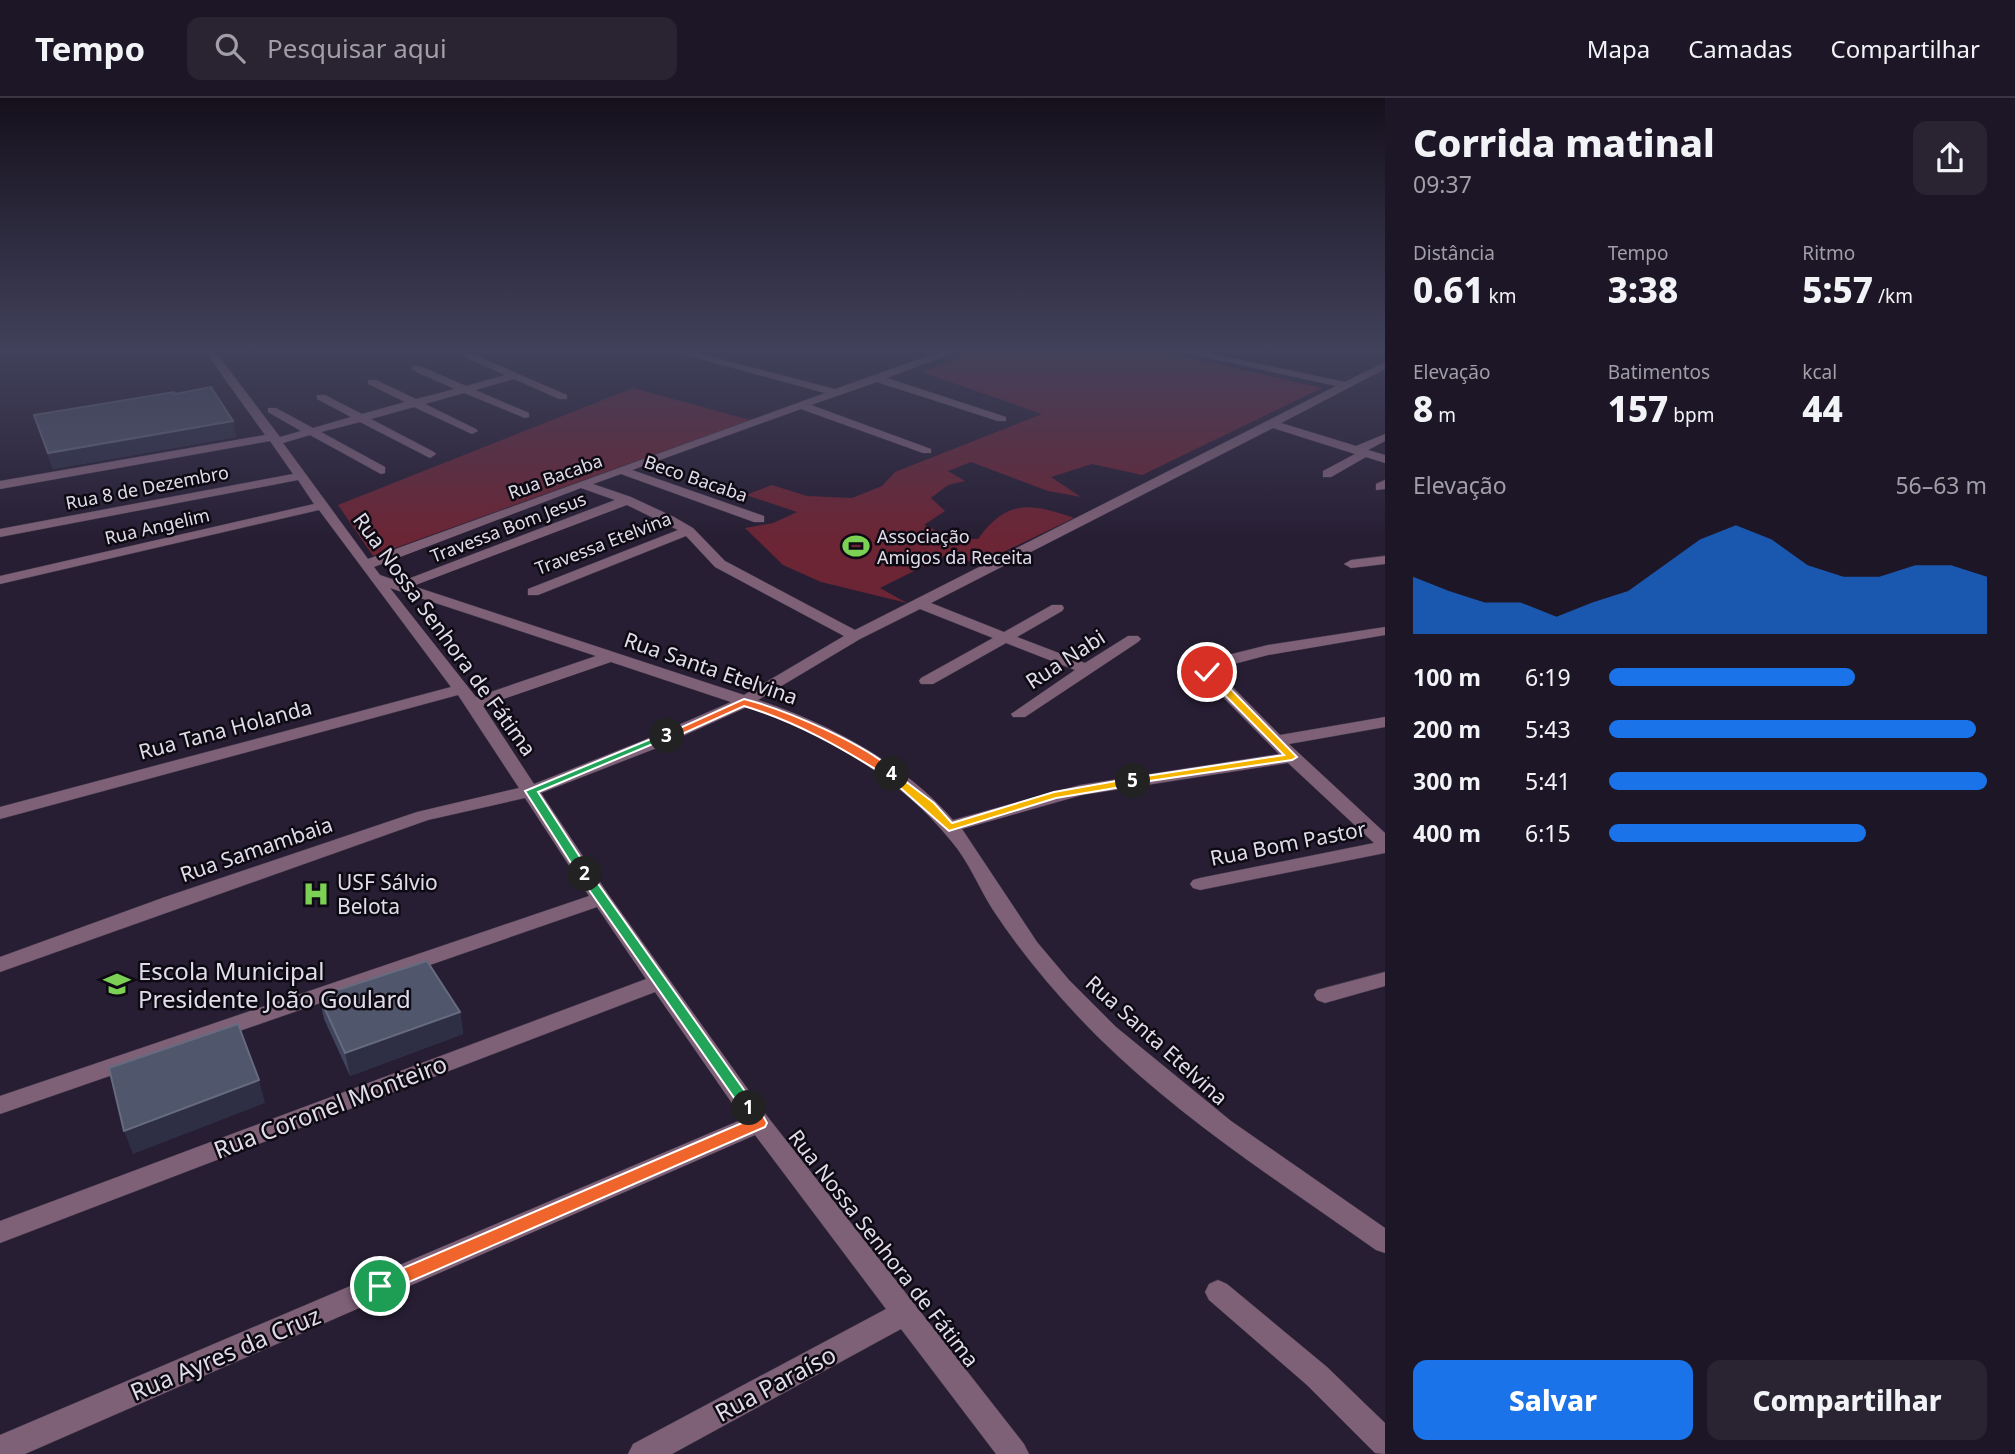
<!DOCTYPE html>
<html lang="pt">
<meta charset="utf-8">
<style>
:root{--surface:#1d1626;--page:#2a2332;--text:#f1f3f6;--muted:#a09fa7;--line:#3b3543;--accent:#1a73e8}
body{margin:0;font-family:"Noto Sans",sans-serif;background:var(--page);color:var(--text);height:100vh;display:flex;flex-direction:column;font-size:26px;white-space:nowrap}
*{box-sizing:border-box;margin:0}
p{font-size:23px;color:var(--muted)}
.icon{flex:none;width:38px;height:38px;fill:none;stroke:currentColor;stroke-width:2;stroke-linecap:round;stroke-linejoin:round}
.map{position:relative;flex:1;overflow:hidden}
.drawer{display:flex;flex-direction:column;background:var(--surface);width:630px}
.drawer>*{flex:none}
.pin{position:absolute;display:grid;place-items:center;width:60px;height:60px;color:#fff;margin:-30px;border:4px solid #fff;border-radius:50%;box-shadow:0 2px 7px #0007}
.km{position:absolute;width:35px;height:35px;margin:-18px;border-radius:50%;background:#222;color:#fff;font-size:19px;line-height:35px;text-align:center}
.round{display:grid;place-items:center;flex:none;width:74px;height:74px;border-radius:14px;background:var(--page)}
.head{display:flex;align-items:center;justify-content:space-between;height:119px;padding:0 28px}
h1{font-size:38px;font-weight:800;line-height:52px}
.stats{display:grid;grid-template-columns:repeat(3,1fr);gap:10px;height:119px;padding:7px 28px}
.stats div{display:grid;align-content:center}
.stats b{font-size:35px;font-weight:800}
.stats small{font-size:19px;font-weight:400}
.stats p{font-size:19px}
.chart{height:196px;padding:14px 28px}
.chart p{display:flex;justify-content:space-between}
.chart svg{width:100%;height:126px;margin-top:7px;fill:var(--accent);opacity:.7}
.primary-button{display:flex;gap:14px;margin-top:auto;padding:14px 28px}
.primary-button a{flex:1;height:80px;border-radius:14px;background:var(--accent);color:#fff;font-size:28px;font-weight:800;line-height:80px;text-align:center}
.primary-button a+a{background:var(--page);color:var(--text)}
ul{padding:0 28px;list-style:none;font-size:23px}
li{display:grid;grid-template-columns:112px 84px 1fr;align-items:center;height:52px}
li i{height:18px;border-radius:9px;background:var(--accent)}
header{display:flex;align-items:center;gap:42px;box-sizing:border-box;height:98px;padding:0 35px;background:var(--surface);border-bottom:2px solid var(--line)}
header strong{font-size:33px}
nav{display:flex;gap:38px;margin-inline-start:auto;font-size:24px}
.search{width:490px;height:63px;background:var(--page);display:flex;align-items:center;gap:18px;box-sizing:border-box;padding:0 24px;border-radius:14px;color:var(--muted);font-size:26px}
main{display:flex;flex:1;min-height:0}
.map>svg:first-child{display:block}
.green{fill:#6b2535}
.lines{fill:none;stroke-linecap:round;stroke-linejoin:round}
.minor-casing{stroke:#41394d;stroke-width:1}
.minor{fill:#7f6177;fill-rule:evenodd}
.wall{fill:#3e455c}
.shaded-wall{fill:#2e2f45}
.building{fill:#50566b;stroke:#666b7f;stroke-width:2}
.split-1{fill:#f0652b;stroke:#fff;stroke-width:2}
.split-2{fill:#22a559;stroke:#fff;stroke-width:2}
.split-3{fill:#22a559;stroke:#fff;stroke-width:2}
.split-4{fill:#f0652b;stroke:#fff;stroke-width:2}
.split-5{fill:#f5b400;stroke:#fff;stroke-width:2}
.split-6{fill:#f5b400;stroke:#fff;stroke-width:2}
.labels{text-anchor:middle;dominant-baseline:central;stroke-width:5;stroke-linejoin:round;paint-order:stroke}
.far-street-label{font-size:18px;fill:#e1dcea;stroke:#0e0a13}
.far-poi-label{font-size:18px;fill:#e1dcea;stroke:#0e0a13;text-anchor:start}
.street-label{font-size:21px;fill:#e1dcea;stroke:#0e0a13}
.poi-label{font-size:21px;fill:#e1dcea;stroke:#0e0a13;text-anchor:start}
.near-poi-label{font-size:24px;fill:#e1dcea;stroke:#0e0a13;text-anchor:start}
.near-street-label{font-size:24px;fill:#e1dcea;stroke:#0e0a13}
</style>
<header>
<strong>Tempo</strong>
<div class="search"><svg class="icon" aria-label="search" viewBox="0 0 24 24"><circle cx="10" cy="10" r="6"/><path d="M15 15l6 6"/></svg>Pesquisar aqui</div>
<nav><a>Mapa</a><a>Camadas</a><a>Compartilhar</a></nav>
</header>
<main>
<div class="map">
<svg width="1385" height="1356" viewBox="0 0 1385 1356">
<rect width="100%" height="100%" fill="#271e33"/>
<!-- green -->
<g class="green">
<path d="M 978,252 L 1154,252 L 1322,290 L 1142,377 L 1092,366 L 1051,379 L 1081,399 L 1048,393 L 971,364 L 948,373 L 965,383 L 948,387 L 931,400 L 945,413 L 924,427 L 954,440 L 978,441 C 1007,401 1031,405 1074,420 L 979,466 L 946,457 L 880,490 L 907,505 L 821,484 L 783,467 L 745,430 L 773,425 L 797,414 L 746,397 L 772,387 L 807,398 L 852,400 L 882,388 L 895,374 L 1042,316 L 922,274 Z"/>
<path d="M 633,290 L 750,322 L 373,458 L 338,407 Z"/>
</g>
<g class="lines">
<!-- minor casing -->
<g class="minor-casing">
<g id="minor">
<path d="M 204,252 L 214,252 L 280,339 L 301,333 L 268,314 L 268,310 L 276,310 L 313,330 L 351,319 L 317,301 L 317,297 L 325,297 L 362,316 L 405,304 L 368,286 L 368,282 L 376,282 L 416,301 L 455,291 L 412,272 L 412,268 L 420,268 L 466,288 L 505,277 L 466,260 L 466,256 L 470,255 L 567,297 L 567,301 L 559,301 L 514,281 L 475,292 L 529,315 L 529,319 L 525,320 L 464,295 L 425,306 L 476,331 L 478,333 L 472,336 L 414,309 L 371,321 L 434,354 L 436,356 L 430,360 L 360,324 L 321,334 L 385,369 L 385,375 L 381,376 L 310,337 L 283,345 L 368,461 L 825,295 L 667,252 L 684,252 L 835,291 L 945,252 L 960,252 L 887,280 L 1006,319 L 1006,323 L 998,323 L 877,284 L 811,307 L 931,351 L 931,355 L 923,355 L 801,311 L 632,372 L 764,418 L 764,424 L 754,424 L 621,376 L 593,386 L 631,399 L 674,419 L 693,430 L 725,463 L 855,532 L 1336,288 L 1173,252 L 1193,252 L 1345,284 L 1385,264 L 1385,271 L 1281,325 L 1356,348 L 1385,336 L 1385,343 L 1368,352 L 1385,357 L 1385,365 L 1366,359 L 1331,379 L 1323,379 L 1323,373 L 1355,356 L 1273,330 L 931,505 L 1004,534 L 1052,507 L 1062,507 L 1064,510 L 1062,513 L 1017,539 L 1085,565 L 1128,538 L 1138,538 L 1141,541 L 1138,544 L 1025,619 L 1013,619 L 1011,616 L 1075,572 L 1006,545 L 933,586 L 921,586 L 919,583 L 921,580 L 993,540 L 920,511 L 860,541 L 758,602 C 828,625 905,666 953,722 L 1080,687 L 1279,656 L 1201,577 L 1199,574 L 1202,566 L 1208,562 L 1268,547 L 1385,529 L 1385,537 L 1268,557 L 1215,571 L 1280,637 L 1385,619 L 1385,629 L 1289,646 L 1385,735 L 1385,755 L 1200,792 L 1193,790 L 1190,786 L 1193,782 L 1200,780 L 1374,745 L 1288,665 L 1082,697 L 962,731 L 1037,844 L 1069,882 L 1116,929 L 1231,1023 L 1385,1130 L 1385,1155 L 1376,1152 C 1281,1085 1181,1021 1098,939 C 1059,900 1024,859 993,812 C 979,790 969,764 952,744 C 902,681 823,634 747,609 L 654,651 L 541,695 L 608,796 L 767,1018 L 1024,1346 L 1029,1356 L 996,1356 L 901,1231 L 672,1356 L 628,1356 L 633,1346 L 886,1211 L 755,1037 L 25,1356 L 0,1356 L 0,1337 L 743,1021 L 655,894 L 0,1145 L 0,1123 L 646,881 L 597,809 L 0,1016 L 0,998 L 589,798 L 525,700 L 428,722 L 0,874 L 0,859 L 165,799 L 417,714 L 519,690 L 458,597 L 0,721 L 0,709 L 451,589 L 319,412 L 0,486 L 0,478 L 314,406 L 298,382 L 0,439 L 0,431 L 293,376 L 270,343 L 0,391 L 0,383 L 265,337 ZM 581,390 L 615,402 L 400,484 L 380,477 L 374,469 ZM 627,407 L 678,432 L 528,491 L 528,497 L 538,497 L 686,438 L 715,469 L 844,538 L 744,597 L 413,488 ZM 390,490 L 596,558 L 476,599 ZM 611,564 L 731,604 L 642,643 L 534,686 L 483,608 Z"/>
<path d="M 1385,382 L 1385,391 L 1376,392 L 1376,386 Z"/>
<path d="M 1385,458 L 1385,466 L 1351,470 L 1344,466 L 1351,462 Z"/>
<path d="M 1385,874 L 1385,888 L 1325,905 L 1317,902 L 1314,897 L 1317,892 Z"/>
<path d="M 1218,1182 L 1227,1186 L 1327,1269 L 1385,1325 L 1385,1356 L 1375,1355 L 1307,1287 L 1209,1202 L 1205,1194 L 1209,1186 Z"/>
</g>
</g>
<!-- minor -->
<use href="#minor" class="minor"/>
</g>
<!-- wall -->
<g class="wall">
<path d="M 175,296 L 233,323 L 236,339 L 53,371 L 34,317 Z"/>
<path d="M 319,898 L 460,914 L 463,936 L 350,978 L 324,921 Z"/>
</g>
<!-- shaded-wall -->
<g class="shaded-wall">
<path d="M 233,323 L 236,339 L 53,371 L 48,355 Z"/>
<path d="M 460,914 L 463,936 L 350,978 L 345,955 Z"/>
<path d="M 259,982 L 265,1005 L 133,1056 L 124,1033 Z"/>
</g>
<!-- building -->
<g class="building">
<path d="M 211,289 L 233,323 L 48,355 L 34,317 L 174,294 L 175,296 Z"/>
<path d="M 427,863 L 460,914 L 345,955 L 319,898 Z"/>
<path d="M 238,926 L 259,982 L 124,1033 L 109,970 Z"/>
</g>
<!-- sky -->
<linearGradient id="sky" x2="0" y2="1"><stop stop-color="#15101c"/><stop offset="0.57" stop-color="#41415b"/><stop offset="1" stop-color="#41415b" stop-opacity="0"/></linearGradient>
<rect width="1385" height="442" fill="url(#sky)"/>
<!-- split-1 -->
<path class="split-1" d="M 749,1004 C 757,1007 763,1017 767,1025 L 765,1029 L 386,1194 L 380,1196 L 373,1194 L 371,1188 L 373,1183 L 749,1022 L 741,1010 Z"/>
<!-- split-2 -->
<path class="split-2" d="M 585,772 L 589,773 L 754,1006 L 757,1010 L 754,1014 L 744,1014 L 580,779 L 580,773 Z"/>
<!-- split-3 -->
<path class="split-3" d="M 663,636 L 672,638 L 538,694 L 591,776 L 585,780 L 580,779 L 525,693 Z"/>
<!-- split-4 -->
<path class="split-4" d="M 744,601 C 787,612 866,646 898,676 L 888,679 C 842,650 797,624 744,608 L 671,641 L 662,638 Z"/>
<!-- split-5 -->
<path class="split-5" d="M 892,673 L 934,705 L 952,725 L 1054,694 L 1133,680 L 1138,683 L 1133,687 L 1056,700 L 949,733 L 888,679 L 887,676 Z"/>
<!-- split-6 -->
<path class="split-6" d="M 1204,571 L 1211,571 L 1297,659 L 1292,662 L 1129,686 L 1129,681 L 1133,680 L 1284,657 L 1204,576 Z"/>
<!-- icons -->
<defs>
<g id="stadium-bare" transform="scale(2.1)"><path d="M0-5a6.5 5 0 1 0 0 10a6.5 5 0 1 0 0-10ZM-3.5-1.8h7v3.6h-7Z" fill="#7cd155" stroke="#0e0a13" stroke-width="2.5" paint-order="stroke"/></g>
<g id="hospital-bare" transform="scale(2.1)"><path d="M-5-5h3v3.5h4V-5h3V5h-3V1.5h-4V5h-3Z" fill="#7cd155" stroke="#0e0a13" stroke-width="2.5" paint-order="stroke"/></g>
<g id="school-bare" transform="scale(2.1)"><path d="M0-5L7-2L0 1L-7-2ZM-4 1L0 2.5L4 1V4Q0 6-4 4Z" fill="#7cd155" stroke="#0e0a13" stroke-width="2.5" paint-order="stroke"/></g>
</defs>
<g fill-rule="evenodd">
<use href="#stadium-bare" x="856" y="448"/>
<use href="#hospital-bare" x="316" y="796"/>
<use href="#school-bare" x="117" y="886"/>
</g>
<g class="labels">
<!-- far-street labels -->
<g class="far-street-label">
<text transform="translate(555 378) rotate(-20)">Rua Bacaba</text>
<text transform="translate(696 380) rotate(19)">Beco Bacaba</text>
<text transform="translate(147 389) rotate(-11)">Rua 8 de Dezembro</text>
<text transform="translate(157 428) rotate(-13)">Rua Angelim</text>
<text transform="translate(508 429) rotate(-21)">Travessa Bom Jesus</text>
<text transform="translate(603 445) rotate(-21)">Travessa Etelvina</text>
</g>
<!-- far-poi labels -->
<g class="far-poi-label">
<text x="877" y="438">Associação<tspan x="877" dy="21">Amigos da Receita</tspan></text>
</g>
<!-- street labels -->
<g class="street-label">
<text transform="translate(445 536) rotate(54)">Rua Nossa Senhora de Fátima</text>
<text transform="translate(1065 561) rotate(-33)">Rua Nabi</text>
<text transform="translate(711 570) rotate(19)">Rua Santa Etelvina</text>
<text transform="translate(225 631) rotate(-15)">Rua Tana Holanda</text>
<text transform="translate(1288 745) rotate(-11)">Rua Bom Pastor</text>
<text transform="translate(256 751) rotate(-19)">Rua Samambaia</text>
<text transform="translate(1157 942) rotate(42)">Rua Santa Etelvina</text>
<text transform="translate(884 1150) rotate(52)">Rua Nossa Senhora de Fátima</text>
</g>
<!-- poi labels -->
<g class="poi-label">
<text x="337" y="784">USF Sálvio<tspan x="337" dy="24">Belota</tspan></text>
</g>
<!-- near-poi labels -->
<g class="near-poi-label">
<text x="138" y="872">Escola Municipal<tspan x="138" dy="28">Presidente João Goulard</tspan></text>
</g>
<!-- near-street labels -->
<g class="near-street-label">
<text transform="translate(330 1008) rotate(-21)">Rua Coronel Monteiro</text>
<text transform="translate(225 1255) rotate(-23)">Rua Ayres da Cruz</text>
<text transform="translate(775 1285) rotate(-28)">Rua Paraíso</text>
</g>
</g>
</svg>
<div class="pin" style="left:380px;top:1188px;background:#1e9e55"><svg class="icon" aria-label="arrive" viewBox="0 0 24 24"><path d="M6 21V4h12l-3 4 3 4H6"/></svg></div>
<div class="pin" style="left:1207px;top:574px;background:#d93025"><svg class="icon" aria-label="check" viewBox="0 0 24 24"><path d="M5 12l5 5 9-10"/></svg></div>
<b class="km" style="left:749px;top:1010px">1</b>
<b class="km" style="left:585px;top:776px">2</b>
<b class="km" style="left:667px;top:638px">3</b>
<b class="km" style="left:892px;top:676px">4</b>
<b class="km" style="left:1133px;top:683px">5</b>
</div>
<section class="drawer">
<div class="head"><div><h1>Corrida matinal</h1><p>09:37</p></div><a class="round"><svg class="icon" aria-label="share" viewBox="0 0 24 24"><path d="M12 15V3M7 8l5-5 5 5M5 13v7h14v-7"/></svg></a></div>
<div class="stats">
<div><p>Distância</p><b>0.61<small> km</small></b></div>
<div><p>Tempo</p><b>3:38</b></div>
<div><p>Ritmo</p><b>5:57<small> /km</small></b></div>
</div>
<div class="stats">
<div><p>Elevação</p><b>8<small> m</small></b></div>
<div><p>Batimentos</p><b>157<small> bpm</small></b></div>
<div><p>kcal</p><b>44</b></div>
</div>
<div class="chart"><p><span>Elevação</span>56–63 m</p>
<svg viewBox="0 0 160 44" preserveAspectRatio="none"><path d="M0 44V24L10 29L20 33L30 33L40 38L50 33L60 29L70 20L80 11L90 6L100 11L110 20L120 24L130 24L140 20L150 20L160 24V44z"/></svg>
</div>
<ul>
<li><b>100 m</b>6:19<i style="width:65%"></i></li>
<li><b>200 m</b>5:43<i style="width:97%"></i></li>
<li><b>300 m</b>5:41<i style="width:100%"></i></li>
<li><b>400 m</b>6:15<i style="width:68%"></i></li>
</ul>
<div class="primary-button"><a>Salvar</a><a>Compartilhar</a></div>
</section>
</main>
